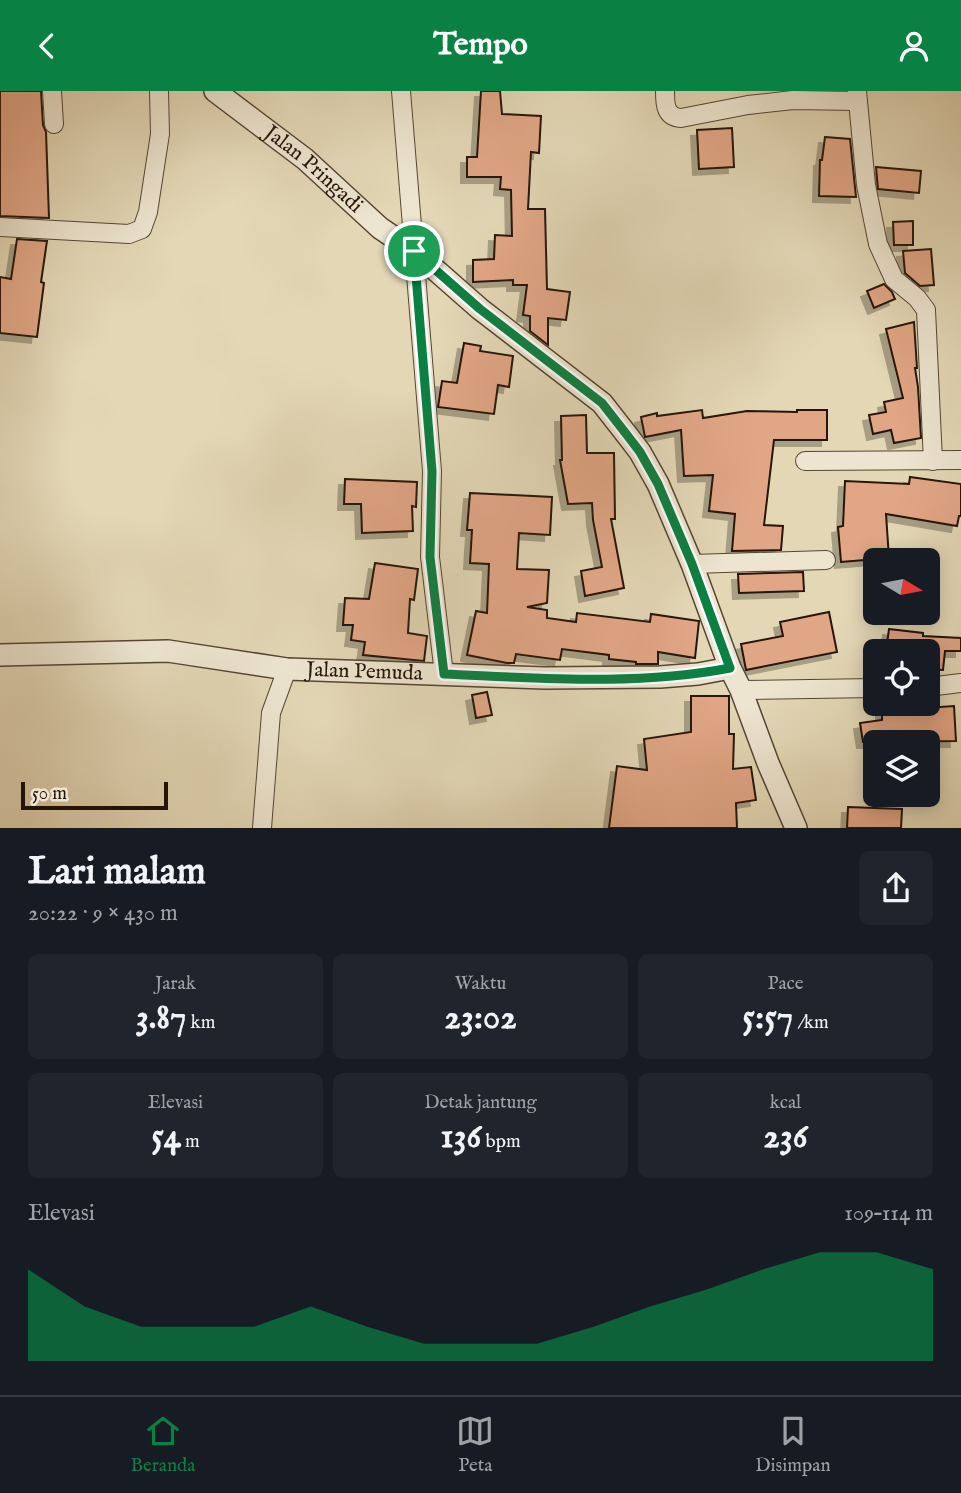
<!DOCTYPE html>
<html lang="id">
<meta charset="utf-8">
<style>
:root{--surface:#171b24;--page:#20242c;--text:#f1f3f6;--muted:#9ea1a6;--line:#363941;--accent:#0b8043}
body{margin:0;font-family:"IM FELL English",serif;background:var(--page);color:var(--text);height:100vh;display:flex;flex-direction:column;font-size:26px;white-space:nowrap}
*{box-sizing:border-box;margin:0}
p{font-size:23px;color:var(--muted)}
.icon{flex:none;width:38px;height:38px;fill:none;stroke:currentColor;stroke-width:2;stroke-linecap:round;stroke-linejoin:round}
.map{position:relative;height:737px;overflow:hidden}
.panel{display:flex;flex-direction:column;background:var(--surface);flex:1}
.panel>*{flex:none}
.needle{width:46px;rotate:100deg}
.controls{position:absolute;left:863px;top:457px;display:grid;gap:14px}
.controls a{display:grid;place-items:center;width:77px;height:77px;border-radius:10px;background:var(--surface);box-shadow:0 4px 18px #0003;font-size:35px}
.scale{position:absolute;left:21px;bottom:18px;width:147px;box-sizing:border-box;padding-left:7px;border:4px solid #271408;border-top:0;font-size:19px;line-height:24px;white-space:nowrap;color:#271408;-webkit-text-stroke:5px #ede5d0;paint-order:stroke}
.pin{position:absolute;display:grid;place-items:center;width:60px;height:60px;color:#fff;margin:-30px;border:4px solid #fff;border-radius:50%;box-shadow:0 2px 7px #0007}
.round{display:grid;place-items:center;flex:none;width:74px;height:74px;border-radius:10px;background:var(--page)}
.headline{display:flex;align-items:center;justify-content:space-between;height:119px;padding:0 28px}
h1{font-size:38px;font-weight:700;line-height:52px}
.figures{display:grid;grid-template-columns:repeat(3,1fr);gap:10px;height:119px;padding:7px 28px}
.figures div{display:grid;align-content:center;border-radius:10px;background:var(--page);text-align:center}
.figures b{font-size:35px;font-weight:700}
.figures small{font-size:19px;font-weight:400}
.figures p{font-size:19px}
.chart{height:196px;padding:14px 28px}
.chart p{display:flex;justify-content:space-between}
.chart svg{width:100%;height:126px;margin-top:7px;fill:var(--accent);opacity:.7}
header{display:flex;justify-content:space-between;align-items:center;height:91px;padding:0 28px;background:var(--accent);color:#fff;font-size:32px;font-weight:700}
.menu{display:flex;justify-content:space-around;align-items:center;height:98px;border-top:2px solid var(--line);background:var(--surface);font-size:19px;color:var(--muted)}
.menu a{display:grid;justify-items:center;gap:4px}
.menu .on{color:var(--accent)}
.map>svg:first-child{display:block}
.building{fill:#e1a686;stroke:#271408;stroke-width:2;filter:url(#shadow)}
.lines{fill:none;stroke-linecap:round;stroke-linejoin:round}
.minor-casing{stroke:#564534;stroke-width:20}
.tertiary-casing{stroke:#564534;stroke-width:24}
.minor{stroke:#ede5d0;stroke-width:18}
.tertiary{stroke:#ede5d0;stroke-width:21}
.route-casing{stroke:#fff;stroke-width:14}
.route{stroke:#0b8043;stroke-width:9}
.labels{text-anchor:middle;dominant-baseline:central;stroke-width:5;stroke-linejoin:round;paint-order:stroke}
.street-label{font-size:21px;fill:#271408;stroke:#ede5d0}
</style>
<header><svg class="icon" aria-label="back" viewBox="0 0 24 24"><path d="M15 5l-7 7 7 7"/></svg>Tempo<svg class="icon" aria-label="person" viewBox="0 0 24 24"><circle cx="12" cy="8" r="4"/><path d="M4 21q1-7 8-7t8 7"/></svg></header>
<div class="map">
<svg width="961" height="737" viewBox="0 0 961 737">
<defs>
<filter id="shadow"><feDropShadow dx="-6" dy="6" stdDeviation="0" flood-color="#0004"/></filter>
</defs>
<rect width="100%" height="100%" fill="#e3d7b6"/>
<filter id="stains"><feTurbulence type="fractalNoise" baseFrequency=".00286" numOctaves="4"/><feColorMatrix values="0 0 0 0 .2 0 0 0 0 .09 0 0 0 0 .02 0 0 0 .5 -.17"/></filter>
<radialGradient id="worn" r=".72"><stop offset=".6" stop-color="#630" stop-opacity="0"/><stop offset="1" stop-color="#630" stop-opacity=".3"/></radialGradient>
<!-- building -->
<g class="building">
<path d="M 0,0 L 41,0 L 43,34 L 46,41 L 49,127 L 0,125 Z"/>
<path d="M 481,0 L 500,0 L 502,23 L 541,25 L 539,62 L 531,61 L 528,118 L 545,118 L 547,198 L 570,201 L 566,229 L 548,227 L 548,254 L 530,240 L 530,225 L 523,224 L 527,194 L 513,194 L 513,189 L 473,191 L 473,169 L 494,168 L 495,144 L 512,145 L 511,99 L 500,98 L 501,86 L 467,86 L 467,66 L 477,66 Z"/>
<path d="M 732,37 L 734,76 L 699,78 L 697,39 Z"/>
<path d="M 825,46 L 850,48 L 856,106 L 819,105 L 820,69 L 822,69 Z"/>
<path d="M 876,76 L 921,80 L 919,102 L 878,98 Z"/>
<path d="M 913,130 L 913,154 L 894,154 L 893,131 Z"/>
<path d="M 17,148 L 47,150 L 41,191 L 44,192 L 37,246 L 0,242 L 0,186 L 11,188 Z"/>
<path d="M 931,158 L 934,194 L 920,195 L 905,182 L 903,160 Z"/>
<path d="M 884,193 L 892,201 L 895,208 L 874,217 L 867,200 Z"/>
<path d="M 914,231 L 917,277 L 915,277 L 918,296 L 921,347 L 894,352 L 891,339 L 873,343 L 869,324 L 886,321 L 884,311 L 903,307 L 886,238 Z"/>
<path d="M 464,252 L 481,255 L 480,260 L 513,265 L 509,296 L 498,294 L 494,323 L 438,316 L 442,290 L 457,292 Z"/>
<path d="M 702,319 L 703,327 L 747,320 L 797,321 L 797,319 L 827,319 L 827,349 L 774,349 L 764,434 L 783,435 L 781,459 L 732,460 L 735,423 L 709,420 L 713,384 L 684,385 L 681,339 L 645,346 L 641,326 L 657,322 L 657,325 Z"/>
<path d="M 586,324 L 587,362 L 614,362 L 615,428 L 611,428 L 624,497 L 585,505 L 581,480 L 602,476 L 593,429 L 592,412 L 568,413 L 560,369 L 562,369 L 561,325 Z"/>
<path d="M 910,386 L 961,393 L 961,425 L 959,425 L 957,435 L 886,423 L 889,467 L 841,471 L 838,436 L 843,435 L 845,390 L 909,393 Z"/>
<path d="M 345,388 L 417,391 L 416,416 L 412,415 L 413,440 L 362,442 L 361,413 L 344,413 Z"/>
<path d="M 470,402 L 552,406 L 550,444 L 519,442 L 517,478 L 549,479 L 547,512 L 527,516 L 547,519 L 547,527 L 576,531 L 577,522 L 650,531 L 651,523 L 699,530 L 695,567 L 658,561 L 658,573 L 636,573 L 636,571 L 609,568 L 609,564 L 562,558 L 560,569 L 516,563 L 514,572 L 507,572 L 467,564 L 476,520 L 487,522 L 489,473 L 470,472 L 472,439 L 467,439 Z"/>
<path d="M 375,472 L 418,478 L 414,509 L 410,508 L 408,542 L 427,545 L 424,570 L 363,564 L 365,551 L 351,549 L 353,534 L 343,534 L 345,507 L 369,508 Z"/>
<path d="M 803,481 L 804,500 L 739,502 L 738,483 Z"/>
<path d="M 829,521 L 837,561 L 746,579 L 741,553 L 783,545 L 780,531 Z"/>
<path d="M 889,538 L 923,542 L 923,545 L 961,547 L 961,560 L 945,560 L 943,579 L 928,578 L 928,560 L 886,560 Z"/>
<path d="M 487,601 L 492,624 L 476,627 L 472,604 Z"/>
<path d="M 691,605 L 729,605 L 729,643 L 734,643 L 733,678 L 751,676 L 756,709 L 736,712 L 737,737 L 609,737 L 617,675 L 647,679 L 644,648 L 691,641 Z"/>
<path d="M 954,615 L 956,650 L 863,651 L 860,632 L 882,629 L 882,620 Z"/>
<path d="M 848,716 L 902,718 L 901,737 L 847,737 Z"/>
</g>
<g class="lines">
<!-- minor casing -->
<g class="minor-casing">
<g id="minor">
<path d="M 52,0 L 54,33"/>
<path d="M 401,0 L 432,380 L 430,466 L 444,583"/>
<path d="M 665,0 C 665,13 665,26 681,27 L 748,14 L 793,9 L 857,10"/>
<path d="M 857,0 L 866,94 L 878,153 L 894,188 L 917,207 L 926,219 L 933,370"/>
<path d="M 0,136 L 129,143 L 142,138 L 148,121 L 160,43 L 159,0"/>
<path d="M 805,370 L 961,369"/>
<path d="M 692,473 L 826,469"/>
<path d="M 928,596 L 961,592"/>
<path d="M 741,599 L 875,597"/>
<path d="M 262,737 L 271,622 L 287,578"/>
</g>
</g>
<!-- tertiary casing -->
<g class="tertiary-casing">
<g id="tertiary">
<path id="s1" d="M 215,0 L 305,68 L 380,137 L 414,160 L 480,218 L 602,312 L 627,344 L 640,361 L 658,393 L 692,473 L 730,577 L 741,599 L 768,672 L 796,737"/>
<path id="s2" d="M 0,564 L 168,560 L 287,578 L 545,587 L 660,586 L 698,583 L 730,577"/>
</g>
</g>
<!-- minor -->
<use href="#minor" class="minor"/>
<!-- tertiary -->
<use href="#tertiary" class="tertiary"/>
</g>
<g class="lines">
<!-- route casing -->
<g class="route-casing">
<path id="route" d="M 414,160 L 480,218 L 602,312 L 627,344 L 640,361 L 658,393 L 692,473 L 730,577 C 637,595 539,587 444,583 L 430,466 L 432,380 Z"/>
</g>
<!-- route -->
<use href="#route" class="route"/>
</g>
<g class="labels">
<!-- street labels -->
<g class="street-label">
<text stroke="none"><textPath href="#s1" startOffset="126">Jalan Pringadi</textPath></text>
<text stroke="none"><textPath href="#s2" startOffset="366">Jalan Pemuda</textPath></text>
</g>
</g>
<rect width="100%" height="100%" filter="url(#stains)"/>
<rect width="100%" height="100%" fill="url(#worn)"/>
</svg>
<div class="controls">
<a><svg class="needle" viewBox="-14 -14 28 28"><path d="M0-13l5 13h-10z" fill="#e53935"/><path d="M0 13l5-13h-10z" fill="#9ea1a6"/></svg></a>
<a><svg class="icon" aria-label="locate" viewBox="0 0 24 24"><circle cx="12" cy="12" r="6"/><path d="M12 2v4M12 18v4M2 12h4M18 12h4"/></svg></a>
<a><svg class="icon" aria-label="layers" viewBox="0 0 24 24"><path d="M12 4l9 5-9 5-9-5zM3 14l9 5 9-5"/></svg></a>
</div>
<div class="scale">50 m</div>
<div class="pin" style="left:414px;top:160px;background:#1e9e55"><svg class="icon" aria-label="arrive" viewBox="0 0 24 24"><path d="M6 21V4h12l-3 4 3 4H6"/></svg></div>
</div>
<section class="panel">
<div class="headline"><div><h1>Lari malam</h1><p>20:22 · 9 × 430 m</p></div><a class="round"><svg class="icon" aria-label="share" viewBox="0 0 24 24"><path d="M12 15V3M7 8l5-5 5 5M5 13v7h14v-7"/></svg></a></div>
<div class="figures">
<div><p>Jarak</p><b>3.87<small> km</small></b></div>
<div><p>Waktu</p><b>23:02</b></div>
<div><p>Pace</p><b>5:57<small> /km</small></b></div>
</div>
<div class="figures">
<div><p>Elevasi</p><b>54<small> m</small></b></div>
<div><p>Detak jantung</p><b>136<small> bpm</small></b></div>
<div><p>kcal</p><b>236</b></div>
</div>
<div class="chart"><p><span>Elevasi</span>109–114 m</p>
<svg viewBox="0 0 160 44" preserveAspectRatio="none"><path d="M0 44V12L10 25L20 32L30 32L40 32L50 25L60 32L70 38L80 38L90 38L100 32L110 25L120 19L130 12L140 6L150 6L160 12V44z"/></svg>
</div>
</section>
<nav class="menu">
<a class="on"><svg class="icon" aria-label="home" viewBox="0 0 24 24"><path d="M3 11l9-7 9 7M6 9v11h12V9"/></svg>Beranda</a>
<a><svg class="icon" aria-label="map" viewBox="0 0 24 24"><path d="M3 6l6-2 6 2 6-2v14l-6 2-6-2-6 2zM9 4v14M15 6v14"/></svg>Peta</a>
<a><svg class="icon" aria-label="saved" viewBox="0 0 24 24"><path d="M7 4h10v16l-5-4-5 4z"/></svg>Disimpan</a>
</nav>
